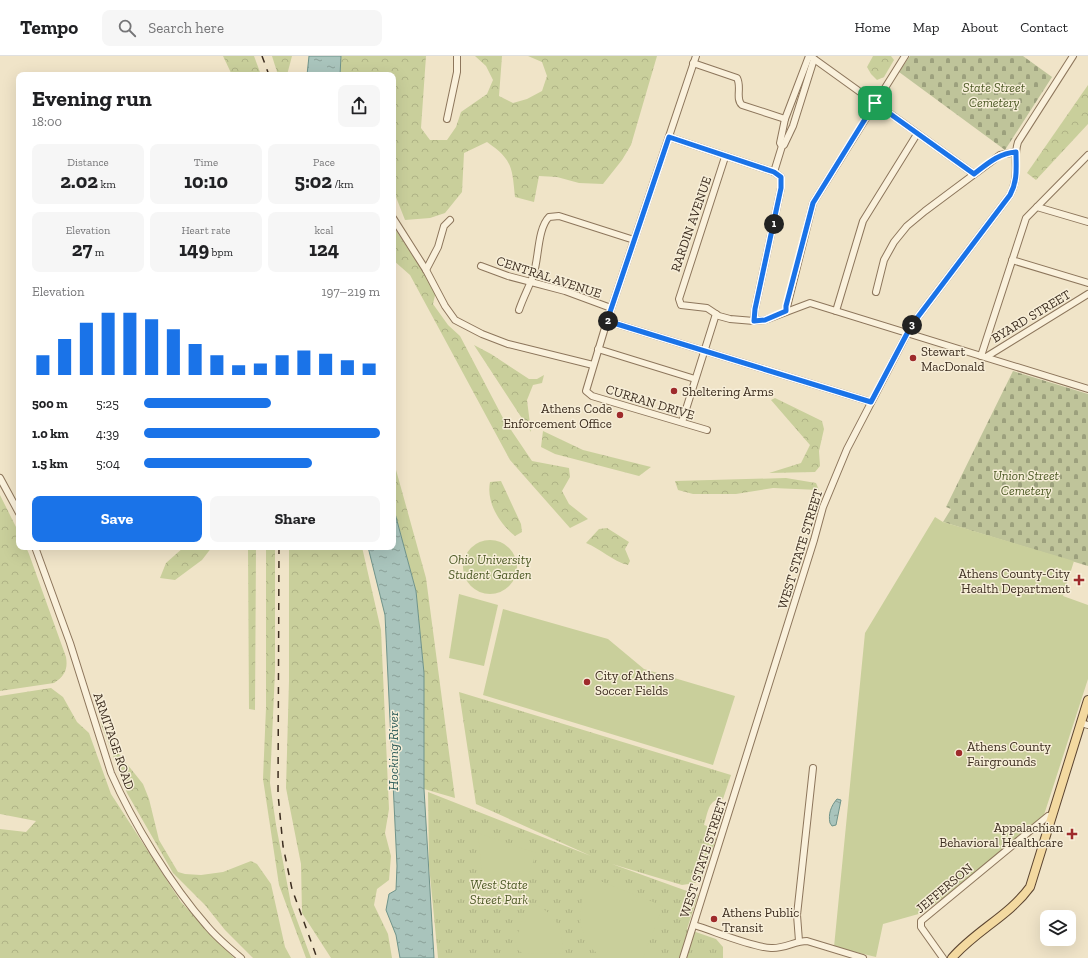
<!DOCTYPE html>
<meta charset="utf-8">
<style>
:root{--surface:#fff;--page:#f6f6f6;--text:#202124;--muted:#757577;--line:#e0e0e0;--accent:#1a73e8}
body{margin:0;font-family:"Zilla Slab",serif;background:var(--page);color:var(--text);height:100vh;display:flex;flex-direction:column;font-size:15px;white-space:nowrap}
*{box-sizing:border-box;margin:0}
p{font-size:13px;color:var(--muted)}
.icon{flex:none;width:22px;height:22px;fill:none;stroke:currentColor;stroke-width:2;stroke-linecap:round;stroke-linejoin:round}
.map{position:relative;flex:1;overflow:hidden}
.drawer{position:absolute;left:16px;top:16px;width:380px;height:478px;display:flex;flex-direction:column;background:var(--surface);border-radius:8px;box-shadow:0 4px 16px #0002}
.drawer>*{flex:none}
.controls{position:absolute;left:1040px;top:854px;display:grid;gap:8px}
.controls a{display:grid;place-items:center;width:36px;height:36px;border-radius:8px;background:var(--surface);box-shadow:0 4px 16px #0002;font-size:20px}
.pin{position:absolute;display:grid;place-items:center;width:34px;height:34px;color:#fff;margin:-17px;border-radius:8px;box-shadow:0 2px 6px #0006}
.km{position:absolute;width:20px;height:20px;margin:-10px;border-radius:50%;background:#222;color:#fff;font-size:11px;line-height:20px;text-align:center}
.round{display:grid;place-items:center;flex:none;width:42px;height:42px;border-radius:8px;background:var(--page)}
.summary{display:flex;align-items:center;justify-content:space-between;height:68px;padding:0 16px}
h1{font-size:22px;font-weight:700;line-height:30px}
.figures{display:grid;grid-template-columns:repeat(3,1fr);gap:6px;height:68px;padding:4px 16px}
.figures div{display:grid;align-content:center;border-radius:8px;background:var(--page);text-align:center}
.figures b{font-size:20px;font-weight:700}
.figures small{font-size:11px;font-weight:400}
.figures p{font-size:11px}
.chart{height:112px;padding:8px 16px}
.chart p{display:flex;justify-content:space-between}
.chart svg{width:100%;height:72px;margin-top:4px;stroke:var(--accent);stroke-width:6}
.primary-button{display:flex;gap:8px;margin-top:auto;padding:8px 16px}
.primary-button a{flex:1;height:46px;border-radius:8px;background:var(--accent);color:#fff;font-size:16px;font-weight:700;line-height:46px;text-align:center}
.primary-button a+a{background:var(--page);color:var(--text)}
ul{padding:0 16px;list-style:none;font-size:13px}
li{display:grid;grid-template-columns:64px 48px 1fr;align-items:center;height:30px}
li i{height:10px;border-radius:5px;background:var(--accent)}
header{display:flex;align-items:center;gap:24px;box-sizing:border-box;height:56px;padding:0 20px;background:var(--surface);border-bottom:1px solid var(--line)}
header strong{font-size:19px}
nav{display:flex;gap:22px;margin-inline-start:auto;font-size:14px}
.search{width:280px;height:36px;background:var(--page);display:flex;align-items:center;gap:10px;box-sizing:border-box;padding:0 14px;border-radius:8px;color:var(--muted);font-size:15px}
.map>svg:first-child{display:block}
.grass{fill:url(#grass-tufts)}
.forest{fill:url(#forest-crowns)}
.cemetery{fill:url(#cemetery-stones)}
.garden{fill:#c9cf9b}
.water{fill:url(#water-ripples);stroke:#6f938a}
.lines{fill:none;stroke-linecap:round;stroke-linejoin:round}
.minor-casing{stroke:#8d765c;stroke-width:8}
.major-casing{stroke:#5b4430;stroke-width:10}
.minor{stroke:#faf1dc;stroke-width:6}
.major{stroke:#f3d9a0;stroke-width:8}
.rail{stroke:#3d2e20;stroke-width:1.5;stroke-dasharray:7 7;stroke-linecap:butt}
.route-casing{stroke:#fff;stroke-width:8}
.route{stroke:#1a73e8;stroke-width:5}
.poi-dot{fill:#9e2a2b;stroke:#f7eed8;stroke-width:1.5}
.labels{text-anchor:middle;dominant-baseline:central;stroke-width:3;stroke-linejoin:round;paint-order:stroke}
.park-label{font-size:13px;font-style:italic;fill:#4d5a26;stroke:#f7eed8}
.street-label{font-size:13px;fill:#3d2e20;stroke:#f7eed8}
.poi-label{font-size:13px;fill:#3d2e20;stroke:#f7eed8;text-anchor:start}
.water-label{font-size:14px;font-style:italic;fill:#2f5d5a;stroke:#f7eed8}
</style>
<header>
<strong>Tempo</strong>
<div class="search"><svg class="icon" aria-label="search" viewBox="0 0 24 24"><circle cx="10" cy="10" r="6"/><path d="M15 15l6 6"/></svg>Search here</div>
<nav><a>Home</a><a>Map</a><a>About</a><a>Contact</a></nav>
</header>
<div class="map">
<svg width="1088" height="902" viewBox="0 0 1088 902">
<defs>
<pattern id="grass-tufts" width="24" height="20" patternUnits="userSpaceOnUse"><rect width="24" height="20" fill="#c9cf9b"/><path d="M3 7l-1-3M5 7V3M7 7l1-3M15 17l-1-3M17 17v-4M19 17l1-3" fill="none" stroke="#aeb285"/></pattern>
<pattern id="forest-crowns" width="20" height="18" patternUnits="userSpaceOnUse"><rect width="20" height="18" fill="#c9cf9b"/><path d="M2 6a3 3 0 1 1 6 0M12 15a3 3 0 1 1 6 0" fill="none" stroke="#aeb285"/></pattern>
<pattern id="cemetery-stones" width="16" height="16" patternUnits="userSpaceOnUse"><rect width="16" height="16" fill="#bfc49a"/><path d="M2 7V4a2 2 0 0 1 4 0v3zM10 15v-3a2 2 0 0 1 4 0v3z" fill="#9ca07d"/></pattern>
<pattern id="water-ripples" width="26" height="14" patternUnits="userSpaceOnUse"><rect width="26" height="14" fill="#a9c4bc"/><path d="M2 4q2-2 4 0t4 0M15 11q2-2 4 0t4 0" fill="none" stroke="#8ba098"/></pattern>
</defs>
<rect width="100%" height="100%" fill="#f0e4c8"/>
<!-- grass -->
<path class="grass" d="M 459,636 L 731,719 L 723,743 C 708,742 708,757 704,769 L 707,770 L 707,776 L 716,783 L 703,820 L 695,827 L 682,829 L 612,808 L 698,839 L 687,873 L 716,883 L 723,891 L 723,902 L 438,902 L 429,809 L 428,736 L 591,800 L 476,748 Z"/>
<!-- forest -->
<g class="forest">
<path d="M 223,0 L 254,0 L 261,19 L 232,19 Z"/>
<path d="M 272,0 L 292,0 L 287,19 L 278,19 Z"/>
<path d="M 341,0 L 426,0 L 421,72 L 430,84 L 447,84 L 456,71 L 461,56 L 487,38 L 493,24 L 486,10 L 475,0 L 502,0 L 499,40 L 513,47 L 527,43 L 542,35 L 547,20 L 542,6 L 528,0 L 657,0 L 631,89 L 622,104 L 603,128 L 579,127 L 557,121 L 539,120 L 534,146 L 515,141 C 512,112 513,104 487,86 L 464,97 L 462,136 L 445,157 L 430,162 L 405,164 L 396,141 L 393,104 L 393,19 L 340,19 Z"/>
<path d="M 873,0 L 891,0 L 894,4 L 884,21 L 877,24 L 871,18 L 867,11 Z"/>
<path d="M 1088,29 L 1088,68 L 1036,124 L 1027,117 Z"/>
<path d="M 393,170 L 436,235 L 433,248 L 448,269 L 460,280 L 503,362 L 532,405 L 569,412 L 570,421 L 562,435 L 569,448 L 588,463 L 570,472 L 510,404 L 410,219 L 393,204 Z"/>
<path d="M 474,289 L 491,298 L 529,323 L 537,323 L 544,319 L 542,327 L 533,329 L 527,344 L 531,376 Z"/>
<path d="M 775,342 L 822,365 L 824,373 L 819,395 L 820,410 L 815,416 L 769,417 L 801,407 L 810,389 L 771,344 Z"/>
<path d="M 543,375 L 583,394 L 651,411 L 639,420 L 555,398 L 541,391 Z"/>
<path d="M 393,403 L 426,522 L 455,742 L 424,733 L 424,617 L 416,535 L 393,450 Z"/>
<path d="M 786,422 L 816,427 L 819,434 L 773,432 L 736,438 L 693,438 L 678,434 L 675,425 Z"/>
<path d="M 501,425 L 521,468 L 522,476 L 515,480 C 500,468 486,447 490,426 Z"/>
<path d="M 0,439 L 19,477 L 19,491 L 26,491 L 29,498 L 66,601 C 68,613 65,620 54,627 L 0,635 Z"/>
<path d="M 607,472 L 629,486 L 625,493 L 630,505 L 628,509 C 612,505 601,493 586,487 L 599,473 Z"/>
<path d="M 184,491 L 212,491 L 202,504 L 175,524 L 160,522 L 166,507 Z"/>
<path d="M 247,491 L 256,491 L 255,654 L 249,653 L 248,493 Z"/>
<path d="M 266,491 L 275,491 L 275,615 L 270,727 L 276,769 L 291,848 L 311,902 L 306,902 L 279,829 L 263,723 L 266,652 Z"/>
<path d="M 289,491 L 362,491 L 381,574 L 389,753 L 385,777 L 391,800 L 389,824 L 377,833 L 374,849 L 388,878 L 392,902 L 331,902 L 302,857 L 301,808 L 286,732 L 289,625 Z"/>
<path d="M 51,632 L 63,641 L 77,666 L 89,677 L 111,738 L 181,846 L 234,902 L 0,902 L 0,773 L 26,776 L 36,765 L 0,758 L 0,640 Z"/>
<path d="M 100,665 L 119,698 L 143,728 L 149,743 L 159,784 L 178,816 L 185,818 L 201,819 L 223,816 L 251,805 L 257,808 L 271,828 L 285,891 L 291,902 L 253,902 L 225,874 L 205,849 L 173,817 L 127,737 Z"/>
</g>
<!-- cemetery -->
<g class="cemetery">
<path d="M 910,0 L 1023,0 L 1052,21 L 1005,94 L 899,16 Z"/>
<path d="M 1013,315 L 1088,338 L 1088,510 L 943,466 L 951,453 L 946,451 Z"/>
</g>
<!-- garden -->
<g class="garden">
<path d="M 935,461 L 943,466 L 1074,505 L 1063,540 L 1088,549 L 1088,623 L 1043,762 L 946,840 L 922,857 L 883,868 L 876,901 L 834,891 L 865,577 Z"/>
<circle cx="490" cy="511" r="27"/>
<path d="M 459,538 L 498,549 L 484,610 L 449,602 Z"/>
<path d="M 503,553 L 608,583 L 644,613 L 735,640 L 713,709 L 483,639 Z"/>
<path d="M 478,777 L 536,797 L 525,830 L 520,829 L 516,842 L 497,836 L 495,840 L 484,839 Z"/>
<path d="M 590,821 L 663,850 L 643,902 L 603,902 L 587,889 L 580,866 L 582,842 Z"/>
<path d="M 528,847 C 554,853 565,873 562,898 L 522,897 L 518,894 L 515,886 Z"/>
</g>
<!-- water -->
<g class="water">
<path d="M 309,0 L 341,0 L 340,19 L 307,19 Z"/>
<path d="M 393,450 L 416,535 L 424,617 L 424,733 L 434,902 L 400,902 L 396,879 L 386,854 L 389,838 L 396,834 L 397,810 L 385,559 L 368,491 L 393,491 Z"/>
<path d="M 837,743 L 841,744 L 836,769 L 832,770 L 830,767 C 828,758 831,750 837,743 Z"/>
</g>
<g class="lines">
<!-- minor casing -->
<g class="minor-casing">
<g id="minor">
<path d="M 696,0 L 607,265 L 586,335 L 592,340 L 707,374"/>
<path d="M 810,0 L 974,118"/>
<path d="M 693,7 L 737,22 C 742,31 735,43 742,49 L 785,63"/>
<path d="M 447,63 L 457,16 L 457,0"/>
<path d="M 669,81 L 774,116 L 781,121 L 781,132 L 755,253 L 754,265"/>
<path d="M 782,90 L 780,87 L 785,63 L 809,0"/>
<path d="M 725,101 L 679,243 L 681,249 L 707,252 L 719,260 L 730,263 L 754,265 L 765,264 L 810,247 L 1088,333"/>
<path d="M 774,116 L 782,90 L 784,89 L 793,70 L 814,3"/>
<path d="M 1037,151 L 1088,166"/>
<path d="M 393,162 L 426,214 L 445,250 L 455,264 L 482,278 L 508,288 L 593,309"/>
<path d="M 1012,204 L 1088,227"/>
<path d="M 481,210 L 508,220 L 565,235 L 611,252"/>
<path d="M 426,214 L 438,191 L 444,170 L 450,164"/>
<path d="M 876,236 L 884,204 L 894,186 L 907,170 L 925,155 L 1000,99 L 1016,96"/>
<path d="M 519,254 C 523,242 529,231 533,220 C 539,204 537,173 549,161 L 559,160 L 634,184"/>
<path d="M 786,255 L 813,147 L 905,0"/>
<path d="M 836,255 L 863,165 L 917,78"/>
<path d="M 607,265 L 871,346"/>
<path d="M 598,293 L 695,323"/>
<path d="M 981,300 L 1026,162 L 1088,99"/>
<path d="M 986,301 L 1088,238"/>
<path d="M 682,366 L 716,258"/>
<path d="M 0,422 L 19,457"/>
<path d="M 35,491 L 70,587 L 111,717 C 133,767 171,829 207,870 C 217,882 229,892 241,902"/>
<path d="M 1081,667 L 1088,669"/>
<path d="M 694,869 C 714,875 751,891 771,892 C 784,893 795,885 807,885 L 863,902"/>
<path d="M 799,885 L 797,859 L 813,712"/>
<path d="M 683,902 L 814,484 L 823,451 L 847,393 L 911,270 L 1010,139 C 1021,118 1012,105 1018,86 L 1073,0"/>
<path d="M 943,902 L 921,871 L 921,865 L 1048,760 L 1053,759"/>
</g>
</g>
<!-- major casing -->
<g class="major-casing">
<path id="major" d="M 952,902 C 975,875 1009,860 1030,831 L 1088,644"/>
</g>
<!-- minor -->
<use href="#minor" class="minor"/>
<!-- major -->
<use href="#major" class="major"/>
<!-- rail -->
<g class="rail">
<path d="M 262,0 L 269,19"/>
<path d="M 279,491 L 278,738 L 283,790 L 292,833 L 317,902"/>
</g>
</g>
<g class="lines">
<!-- route casing -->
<g class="route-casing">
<path id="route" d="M 875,47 L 974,118 C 987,108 999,97 1016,96 C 1016,112 1018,124 1010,139 L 911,270 L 871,346 L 607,265 L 669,81 L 774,116 L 781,121 L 781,132 L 755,253 L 754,265 L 765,264 L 786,255 L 786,250 L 813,147 Z"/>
</g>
<!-- route -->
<use href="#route" class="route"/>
</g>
<!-- markers -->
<g class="poi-dot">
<circle cx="913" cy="302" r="4"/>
<circle cx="674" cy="335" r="4"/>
<circle cx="620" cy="359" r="4"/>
<path d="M1077 518h4v4h4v4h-4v4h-4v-4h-4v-4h4z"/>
<circle cx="587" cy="626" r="4"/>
<circle cx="959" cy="697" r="4"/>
<path d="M1070 772h4v4h4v4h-4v4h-4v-4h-4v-4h4z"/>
<circle cx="714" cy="863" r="4"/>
</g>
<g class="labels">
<!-- park labels -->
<g class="park-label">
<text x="994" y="31">State Street<tspan x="994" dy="15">Cemetery</tspan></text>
<text x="1026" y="419">Union Street<tspan x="1026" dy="15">Cemetery</tspan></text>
<text x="490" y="503">Ohio University<tspan x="490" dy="15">Student Garden</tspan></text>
<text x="499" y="828">West State<tspan x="499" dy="15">Street Park</tspan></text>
</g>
<!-- street labels -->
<g class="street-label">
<text transform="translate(691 168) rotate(-71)">RARDIN AVENUE</text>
<text transform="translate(549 221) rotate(18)">CENTRAL AVENUE</text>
<text transform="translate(1031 260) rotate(-31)">BYARD STREET</text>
<text transform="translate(650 346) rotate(17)">CURRAN DRIVE</text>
<text transform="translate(800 493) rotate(-73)">WEST STATE STREET</text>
<text transform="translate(114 685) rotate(71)">ARMITAGE ROAD</text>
<text transform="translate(703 802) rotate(-72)">WEST STATE STREET</text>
<text transform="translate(944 832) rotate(-40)">JEFFERSON</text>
</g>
<!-- poi labels -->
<g class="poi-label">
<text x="921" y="295">Stewart<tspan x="921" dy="15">MacDonald</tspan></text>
<text x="682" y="335">Sheltering Arms</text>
<text x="612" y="352" text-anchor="end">Athens Code<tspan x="612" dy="15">Enforcement Office</tspan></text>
<text x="1070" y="517" text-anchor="end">Athens County-City<tspan x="1070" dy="15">Health Department</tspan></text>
<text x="595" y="619">City of Athens<tspan x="595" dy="15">Soccer Fields</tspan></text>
<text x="967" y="690">Athens County<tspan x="967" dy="15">Fairgrounds</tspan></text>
<text x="1063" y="771" text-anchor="end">Appalachian<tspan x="1063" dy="15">Behavioral Healthcare</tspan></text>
<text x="722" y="856">Athens Public<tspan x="722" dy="15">Transit</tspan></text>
</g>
<!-- water labels -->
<g class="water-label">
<text transform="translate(393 695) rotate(-90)">Hocking River</text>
</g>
</g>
</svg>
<div class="controls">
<a><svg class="icon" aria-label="layers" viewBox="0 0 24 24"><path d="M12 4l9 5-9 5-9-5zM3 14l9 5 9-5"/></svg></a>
</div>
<div class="pin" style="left:875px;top:47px;background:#1e9e55"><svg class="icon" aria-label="arrive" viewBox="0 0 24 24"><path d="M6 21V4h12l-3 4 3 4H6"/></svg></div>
<b class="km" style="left:774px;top:168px">1</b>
<b class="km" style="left:608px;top:265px">2</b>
<b class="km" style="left:912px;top:269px">3</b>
<section class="drawer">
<div class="summary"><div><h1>Evening run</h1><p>18:00</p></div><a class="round"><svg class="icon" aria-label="share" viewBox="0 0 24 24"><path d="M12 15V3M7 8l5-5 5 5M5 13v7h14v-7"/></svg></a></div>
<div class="figures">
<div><p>Distance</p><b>2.02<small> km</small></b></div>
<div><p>Time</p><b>10:10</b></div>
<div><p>Pace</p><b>5:02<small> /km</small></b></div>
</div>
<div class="figures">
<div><p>Elevation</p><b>27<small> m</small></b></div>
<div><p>Heart rate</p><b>149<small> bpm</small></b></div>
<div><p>kcal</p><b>124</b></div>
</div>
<div class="chart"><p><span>Elevation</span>197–219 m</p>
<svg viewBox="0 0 160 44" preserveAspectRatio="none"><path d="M5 44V32M15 44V22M25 44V12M35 44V6M45 44V6M55 44V10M65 44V16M75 44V25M85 44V32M95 44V38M105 44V37M115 44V32M125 44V29M135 44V31M145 44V35M155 44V37"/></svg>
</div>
<ul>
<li><b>500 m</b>5:25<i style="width:54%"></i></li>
<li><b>1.0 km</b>4:39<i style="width:100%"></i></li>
<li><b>1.5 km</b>5:04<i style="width:71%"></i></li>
</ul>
<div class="primary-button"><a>Save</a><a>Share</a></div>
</section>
</div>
